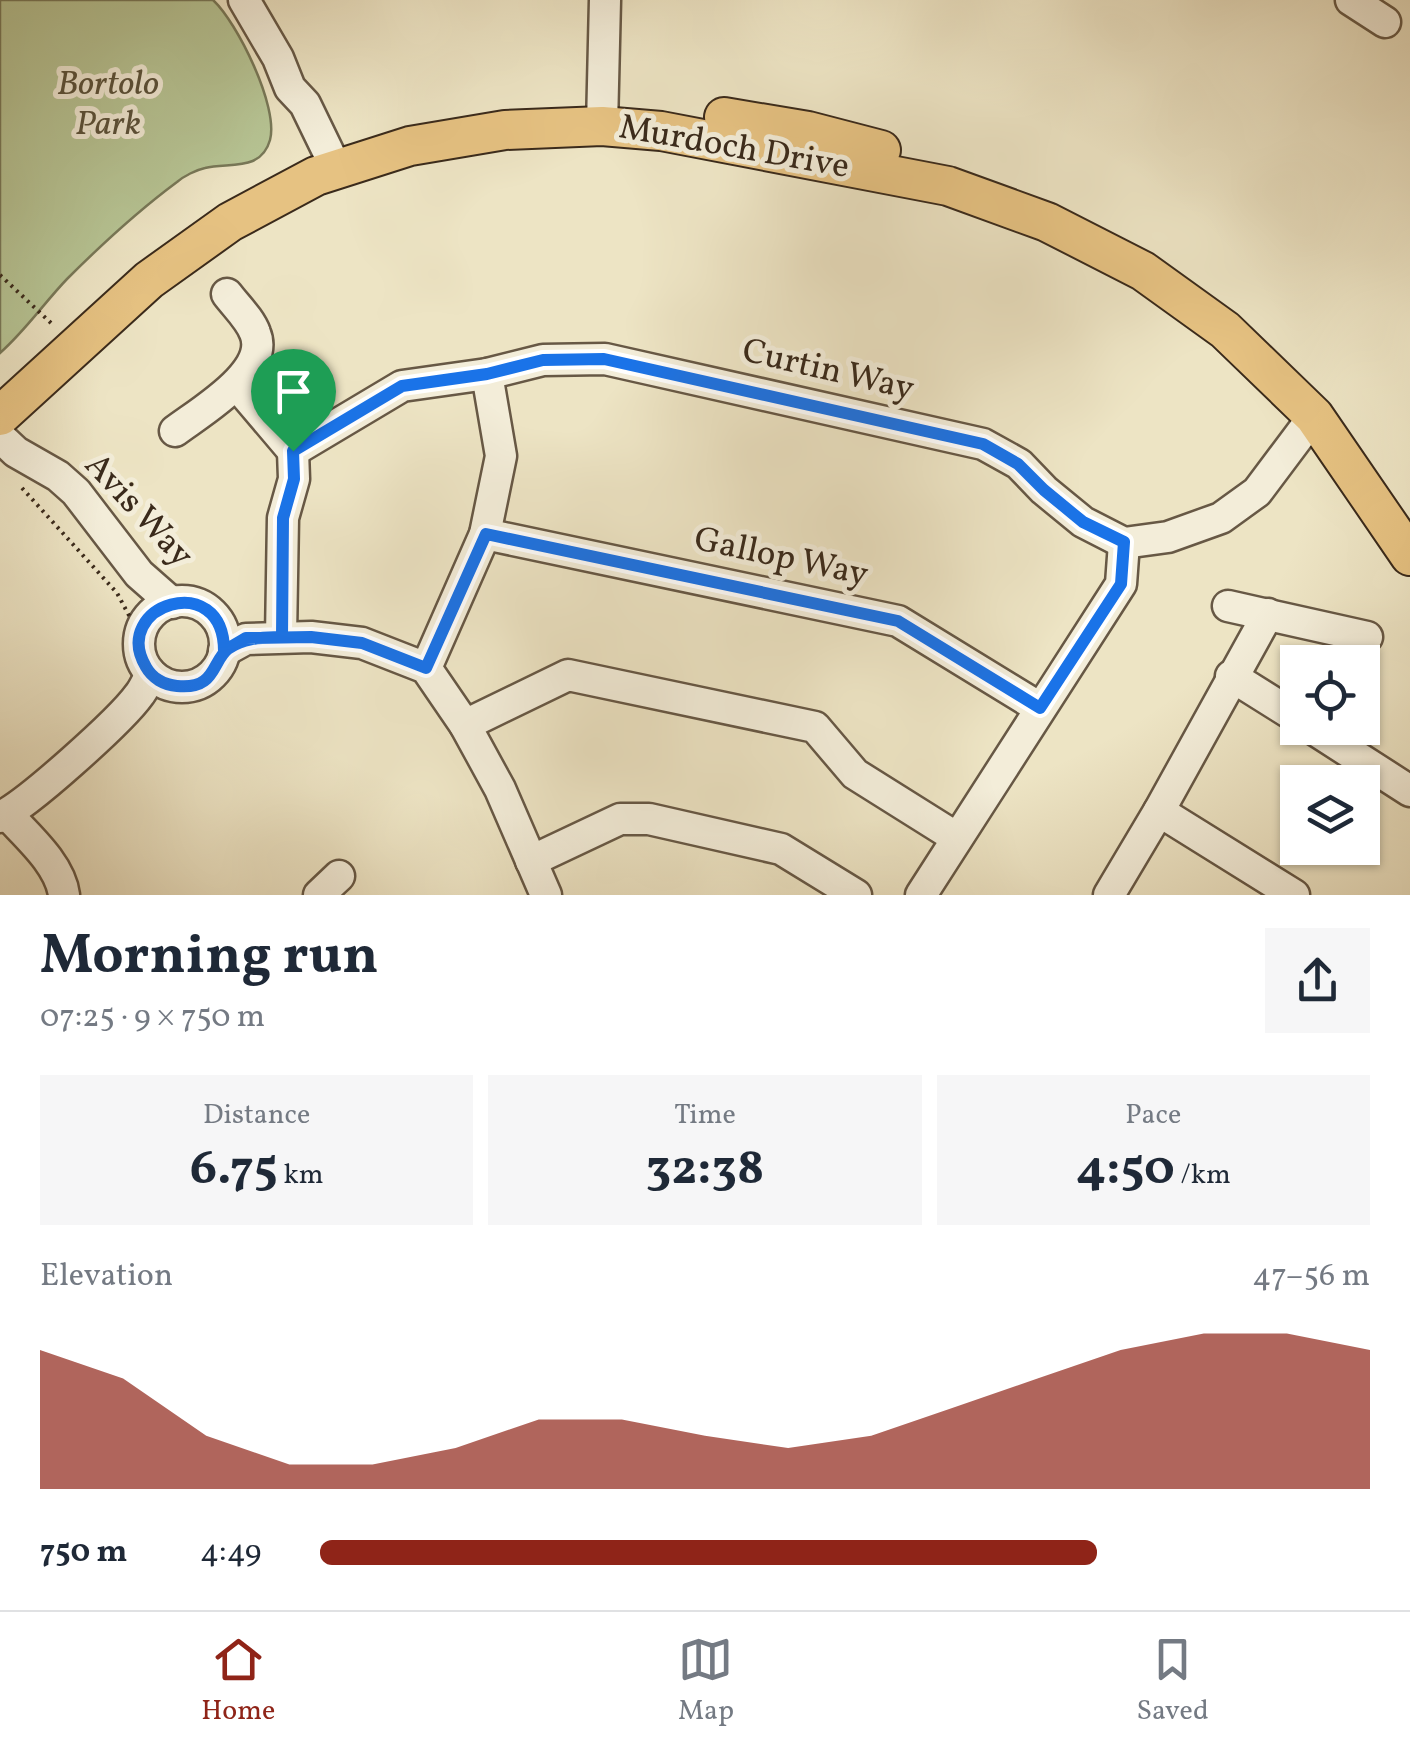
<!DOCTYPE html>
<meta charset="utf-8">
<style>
:root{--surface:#fff;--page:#f6f6f7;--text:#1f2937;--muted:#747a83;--line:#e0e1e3;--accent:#8f2418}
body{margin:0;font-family:Vollkorn,serif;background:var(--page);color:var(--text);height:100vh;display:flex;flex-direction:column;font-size:38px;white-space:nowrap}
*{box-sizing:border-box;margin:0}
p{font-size:32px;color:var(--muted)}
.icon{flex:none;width:55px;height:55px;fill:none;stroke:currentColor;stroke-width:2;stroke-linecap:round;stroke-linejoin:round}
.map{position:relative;height:895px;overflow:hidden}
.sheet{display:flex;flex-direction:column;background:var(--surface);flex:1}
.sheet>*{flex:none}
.fabs{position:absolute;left:1280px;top:645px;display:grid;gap:20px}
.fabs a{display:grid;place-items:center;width:100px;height:100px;border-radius:0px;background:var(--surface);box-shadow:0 2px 8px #0004;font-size:50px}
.pin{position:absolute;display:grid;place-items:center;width:85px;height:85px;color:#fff;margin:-102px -42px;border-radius:50% 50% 50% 0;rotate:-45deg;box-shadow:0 0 10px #0007}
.pin .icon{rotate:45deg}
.round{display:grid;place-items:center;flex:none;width:105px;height:105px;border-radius:0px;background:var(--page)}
.headline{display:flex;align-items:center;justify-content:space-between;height:170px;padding:0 40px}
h1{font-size:55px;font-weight:700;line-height:75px}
.figures{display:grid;grid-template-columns:repeat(3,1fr);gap:15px;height:170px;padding:10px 40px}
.figures div{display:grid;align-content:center;border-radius:0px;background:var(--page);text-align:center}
.figures b{font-size:50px;font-weight:700}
.figures small{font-size:28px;font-weight:400}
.figures p{font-size:28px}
.chart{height:280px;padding:20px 40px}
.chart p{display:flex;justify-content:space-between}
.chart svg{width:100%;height:180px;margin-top:10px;fill:var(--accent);opacity:.7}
ul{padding:0 40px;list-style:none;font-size:32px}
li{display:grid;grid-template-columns:160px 120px 1fr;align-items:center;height:75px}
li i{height:25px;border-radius:12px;background:var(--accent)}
.tab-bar{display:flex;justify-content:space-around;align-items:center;height:140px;border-top:2px solid var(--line);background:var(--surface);font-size:28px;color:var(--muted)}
.tab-bar a{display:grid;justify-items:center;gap:5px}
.tab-bar .current{color:var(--accent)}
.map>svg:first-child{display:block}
.green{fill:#b7c595;stroke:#787858;stroke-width:2.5}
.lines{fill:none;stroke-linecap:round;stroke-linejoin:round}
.minor-casing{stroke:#675845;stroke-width:35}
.major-casing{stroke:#3a2a1b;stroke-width:42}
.path{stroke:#3a2a1b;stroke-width:4;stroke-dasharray:2.5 5;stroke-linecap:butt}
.minor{stroke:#f3edd9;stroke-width:30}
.major{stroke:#e6c282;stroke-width:38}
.route-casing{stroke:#fff;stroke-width:20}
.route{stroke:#1a73e8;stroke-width:12}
.labels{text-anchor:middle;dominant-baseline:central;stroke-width:10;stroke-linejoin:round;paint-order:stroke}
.park-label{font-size:35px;font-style:italic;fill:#59513a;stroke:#f3edd9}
.street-label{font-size:35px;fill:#3a2a1b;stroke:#f3edd9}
</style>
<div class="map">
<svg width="1410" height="895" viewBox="0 0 1410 895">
<rect width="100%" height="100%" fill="#ede4c4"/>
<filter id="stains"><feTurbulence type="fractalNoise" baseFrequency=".002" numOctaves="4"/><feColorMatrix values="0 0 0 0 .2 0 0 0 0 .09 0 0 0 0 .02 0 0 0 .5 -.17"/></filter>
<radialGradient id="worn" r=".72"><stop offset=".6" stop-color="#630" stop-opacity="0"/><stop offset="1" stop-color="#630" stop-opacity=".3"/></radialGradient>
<!-- green -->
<path class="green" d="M 0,0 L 213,0 C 237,22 279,107 270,140 C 261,172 229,162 205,168 C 196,170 184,176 177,182 C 142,208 99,247 67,279 C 44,303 26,330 0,353 Z"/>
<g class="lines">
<!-- minor casing -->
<g class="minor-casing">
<g id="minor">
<path d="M 244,0 L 278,58 L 290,88 L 305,104 L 336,168"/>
<path d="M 1351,0 L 1385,22"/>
<path d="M 602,126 L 605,0"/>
<path d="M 237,385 L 293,451"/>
<path d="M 175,431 C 200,412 271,371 255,333 C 250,319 236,306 227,294"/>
<path d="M 0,437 L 16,452 L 58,476 L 76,492 L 139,574 L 172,603"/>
<path d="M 293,451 L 402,386 L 487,374 L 543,360 L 605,359 L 983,444 L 1019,464 L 1044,490 L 1083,522 L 1124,543 L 1168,537 L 1221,518 L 1257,492 L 1314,416"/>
<path d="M 485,534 L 898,621 L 1040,708"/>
<circle cx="182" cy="644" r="43"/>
<path d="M 1228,606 L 1367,637"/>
<path d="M 281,637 L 283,518 L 294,479 L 293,451"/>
<path d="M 224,651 L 246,639 L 311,637 L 362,643 L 426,668 L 465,725 L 500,789 L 546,895"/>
<path d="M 426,668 L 485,534 L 501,456 L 487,374"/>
<path d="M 1231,676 L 1298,718"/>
<path d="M 465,725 L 568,675 L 815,727 L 855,774 L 957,838"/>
<path d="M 1312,728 L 1410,791"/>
<path d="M 1159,811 L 1294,895"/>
<path d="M 7,814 C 27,836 60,864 64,895"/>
<path d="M 0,817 C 27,805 121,720 139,695 C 144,689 147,681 151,674"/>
<path d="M 531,861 L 620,819 L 649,819 L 781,849 L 856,895"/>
<path d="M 319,895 L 339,876"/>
<path d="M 921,895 L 1121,584 L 1124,543"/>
<path d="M 1109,895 L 1159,811 L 1268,614"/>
</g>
</g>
<!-- major casing -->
<g class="major-casing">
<g id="major">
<path d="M 724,117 L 808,131 L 881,150"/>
<path d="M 0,416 L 149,280 L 230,222 L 316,176 L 410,146 L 505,130 L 602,126 L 661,131 L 948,186 L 1047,222 L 1143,271 L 1225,330 L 1314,416 L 1410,556"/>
</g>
</g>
<!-- path -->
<g class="path">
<path d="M 0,275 L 51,323"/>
<path d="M 22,488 L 117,593 L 132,621 L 136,653"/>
</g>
<!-- minor -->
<use href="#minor" class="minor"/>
<!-- major -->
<use href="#major" class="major"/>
</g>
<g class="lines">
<!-- route casing -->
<g class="route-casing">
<path id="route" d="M 293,451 L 294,479 L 283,518 L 282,637 C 262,638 246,637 229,648 C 211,661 217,690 177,686 C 164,685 152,678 146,667 C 109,605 224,568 224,651 L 246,638 L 311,637 L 362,643 L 426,668 L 486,534 L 898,621 L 1040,708 L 1121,584 L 1124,542 L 1083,522 L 1044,490 L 1018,464 L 983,444 L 604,359 L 543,360 L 487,374 L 402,386 L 293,451"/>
</g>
<!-- route -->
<use href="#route" class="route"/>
</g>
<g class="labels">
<!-- park labels -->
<g class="park-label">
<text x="108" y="85">Bortolo<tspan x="108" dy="40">Park</tspan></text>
</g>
<!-- street labels -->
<g class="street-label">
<text transform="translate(734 148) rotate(10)">Murdoch Drive</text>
<text transform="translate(828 371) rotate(13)">Curtin Way</text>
<text transform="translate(138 511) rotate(47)">Avis Way</text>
<text transform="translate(781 558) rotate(12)">Gallop Way</text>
</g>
</g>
<rect width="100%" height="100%" filter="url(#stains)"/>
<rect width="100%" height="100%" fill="url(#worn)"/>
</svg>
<div class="fabs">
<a><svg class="icon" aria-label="locate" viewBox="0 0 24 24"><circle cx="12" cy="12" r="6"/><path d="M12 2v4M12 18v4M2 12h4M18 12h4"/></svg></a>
<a><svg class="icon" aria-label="layers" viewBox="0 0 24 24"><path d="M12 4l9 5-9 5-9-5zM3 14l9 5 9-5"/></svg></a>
</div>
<div class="pin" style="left:293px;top:451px;background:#1e9e55"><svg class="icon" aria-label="arrive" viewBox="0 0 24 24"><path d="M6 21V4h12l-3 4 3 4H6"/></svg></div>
</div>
<section class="sheet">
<div class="headline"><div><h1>Morning run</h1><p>07:25 · 9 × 750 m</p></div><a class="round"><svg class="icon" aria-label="share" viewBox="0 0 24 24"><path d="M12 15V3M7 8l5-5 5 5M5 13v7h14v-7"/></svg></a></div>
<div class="figures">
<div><p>Distance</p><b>6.75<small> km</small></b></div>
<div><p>Time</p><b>32:38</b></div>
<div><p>Pace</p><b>4:50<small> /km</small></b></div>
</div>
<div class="chart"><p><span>Elevation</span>47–56 m</p>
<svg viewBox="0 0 160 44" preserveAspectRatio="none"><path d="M0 44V10L10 17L20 31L30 38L40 38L50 34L60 27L70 27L80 31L90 34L100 31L110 24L120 17L130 10L140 6L150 6L160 10V44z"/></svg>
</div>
<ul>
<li><b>750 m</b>4:49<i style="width:74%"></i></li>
</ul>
</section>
<nav class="tab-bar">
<a class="current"><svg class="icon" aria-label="home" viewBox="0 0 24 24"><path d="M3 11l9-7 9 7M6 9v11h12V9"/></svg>Home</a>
<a><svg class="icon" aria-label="map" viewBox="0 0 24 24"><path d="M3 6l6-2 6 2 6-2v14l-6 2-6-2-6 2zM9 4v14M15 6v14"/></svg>Map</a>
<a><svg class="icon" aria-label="saved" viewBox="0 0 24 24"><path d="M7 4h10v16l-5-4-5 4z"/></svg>Saved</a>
</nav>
